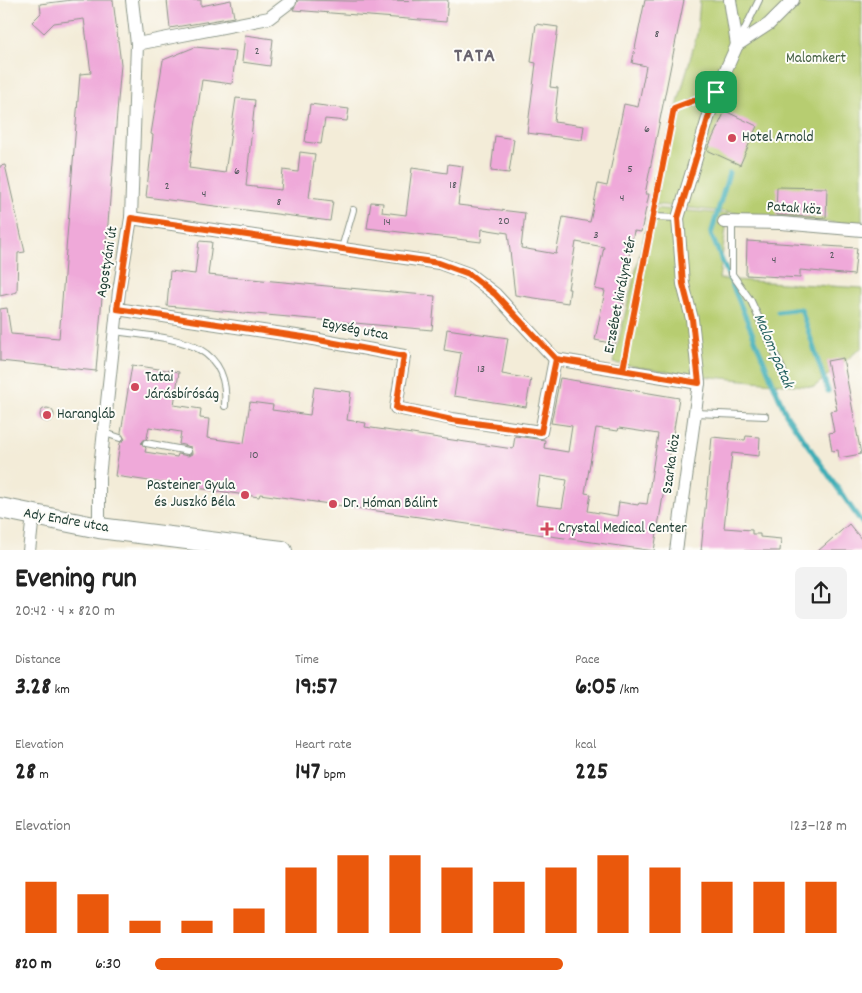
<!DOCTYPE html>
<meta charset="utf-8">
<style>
:root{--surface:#fff;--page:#f2f2f2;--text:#222;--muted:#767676;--accent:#ea580c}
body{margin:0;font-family:Dekko,sans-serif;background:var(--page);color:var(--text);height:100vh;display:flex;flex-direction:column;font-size:19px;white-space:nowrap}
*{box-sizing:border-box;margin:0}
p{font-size:16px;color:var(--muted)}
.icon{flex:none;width:28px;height:28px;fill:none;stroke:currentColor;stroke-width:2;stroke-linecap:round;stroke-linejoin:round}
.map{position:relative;height:550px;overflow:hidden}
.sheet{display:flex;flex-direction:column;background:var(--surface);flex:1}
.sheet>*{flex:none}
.pin{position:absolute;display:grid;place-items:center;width:42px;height:42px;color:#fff;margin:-21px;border-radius:10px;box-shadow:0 2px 8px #0006}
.round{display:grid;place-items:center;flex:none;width:52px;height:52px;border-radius:8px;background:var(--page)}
.summary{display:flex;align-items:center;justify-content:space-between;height:85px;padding:0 15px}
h1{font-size:28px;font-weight:700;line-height:38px}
.stats{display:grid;grid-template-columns:repeat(3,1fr);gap:8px;height:85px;padding:5px 15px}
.stats div{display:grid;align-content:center}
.stats b{font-size:25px;font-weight:700}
.stats small{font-size:14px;font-weight:400}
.stats p{font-size:14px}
.chart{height:140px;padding:10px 15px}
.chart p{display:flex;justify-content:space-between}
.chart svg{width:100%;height:90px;margin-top:5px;stroke:var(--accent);stroke-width:6}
ul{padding:0 15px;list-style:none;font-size:16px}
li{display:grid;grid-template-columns:80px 60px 1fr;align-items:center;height:38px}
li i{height:12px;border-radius:6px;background:var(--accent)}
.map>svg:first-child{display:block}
.green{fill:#b7cd71;stroke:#6b8552}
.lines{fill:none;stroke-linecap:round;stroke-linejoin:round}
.stream{stroke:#3cadb6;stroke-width:5}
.building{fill:#efa9d9;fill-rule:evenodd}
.service-casing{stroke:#899486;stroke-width:8}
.minor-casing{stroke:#899486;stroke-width:14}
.primary-casing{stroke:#899486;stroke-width:22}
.service{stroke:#fff;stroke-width:6}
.minor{stroke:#fff;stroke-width:12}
.primary{stroke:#fff;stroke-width:20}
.route-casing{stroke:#fff;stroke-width:10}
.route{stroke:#ea580c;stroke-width:6}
.poi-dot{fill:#d1495b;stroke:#fdfcf7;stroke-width:2}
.labels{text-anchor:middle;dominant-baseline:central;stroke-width:4;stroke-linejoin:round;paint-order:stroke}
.number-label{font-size:12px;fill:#53585d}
.park-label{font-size:15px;fill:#456143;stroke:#fdfcf7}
.poi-label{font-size:15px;fill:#1f3d34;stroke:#fdfcf7;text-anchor:start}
.street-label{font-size:15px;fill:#1f3d34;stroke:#fdfcf7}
.water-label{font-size:16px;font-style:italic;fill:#296462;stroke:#fdfcf7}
.district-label{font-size:20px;font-weight:bold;letter-spacing:1px;fill:#68636e;stroke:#fdfcf7}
</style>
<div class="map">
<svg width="862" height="551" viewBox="0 0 862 551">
<rect width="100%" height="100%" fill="#fdfcf7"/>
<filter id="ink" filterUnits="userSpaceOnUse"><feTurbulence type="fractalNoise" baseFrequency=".02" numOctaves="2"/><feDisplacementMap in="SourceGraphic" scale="10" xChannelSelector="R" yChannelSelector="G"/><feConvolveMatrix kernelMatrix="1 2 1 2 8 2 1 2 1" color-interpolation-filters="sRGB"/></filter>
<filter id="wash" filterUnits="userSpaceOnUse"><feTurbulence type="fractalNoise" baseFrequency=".0096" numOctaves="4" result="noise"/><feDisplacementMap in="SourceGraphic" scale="20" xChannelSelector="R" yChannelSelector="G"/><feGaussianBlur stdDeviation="1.12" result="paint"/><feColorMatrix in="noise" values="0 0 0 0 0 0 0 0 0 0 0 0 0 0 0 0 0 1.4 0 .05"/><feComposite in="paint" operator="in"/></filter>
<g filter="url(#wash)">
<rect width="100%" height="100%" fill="#f3ecd8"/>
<!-- green -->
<g class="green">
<path d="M 700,0 L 862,0 L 862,226 L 650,204 L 697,34 Z"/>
<path d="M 651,208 L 728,214 L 719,279 L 862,288 L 862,347 L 814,387 L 692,375 L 613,363 Z"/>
</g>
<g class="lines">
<!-- stream -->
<g class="stream">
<path d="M 729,173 L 711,234 L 786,414 L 862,523"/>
<path d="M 778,312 L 801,309 L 828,391"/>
</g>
</g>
<g id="blocks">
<!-- building -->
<g class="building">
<path d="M 72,0 L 113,0 L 121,64 L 96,371 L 0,361 L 0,309 L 7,308 L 11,334 L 59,338 L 80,74 L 91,73 L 84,19 L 54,23 L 44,33 L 32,22 L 41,13 L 40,4 Z"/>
<path d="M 167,0 L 201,0 L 201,6 L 231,0 L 234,17 L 170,28 Z"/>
<path d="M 298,0 L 353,1 L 448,0 L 446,22 L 293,10 Z"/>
<path d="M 645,0 L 684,0 L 645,194 L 649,194 L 641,232 L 634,231 L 620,302 L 624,302 L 615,344 L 595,340 L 605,291 L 595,289 L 604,247 L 576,242 L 568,289 L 570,289 L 568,303 L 515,295 L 508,233 L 482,229 L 481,242 L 367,228 L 371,202 L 383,203 L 382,212 L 406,215 L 412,168 L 447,173 L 448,164 L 463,166 L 458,205 L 525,213 L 521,248 L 556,254 L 563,217 L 590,222 L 598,184 L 607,186 L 624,104 L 638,107 L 646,66 L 632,63 Z"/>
<path d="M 536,24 L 558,27 L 550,87 L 558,88 L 554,122 L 584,126 L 582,140 L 527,133 L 536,63 L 531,62 Z"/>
<path d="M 245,35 L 273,39 L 270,66 L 242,62 Z"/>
<path d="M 195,47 L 236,51 L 232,84 L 202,80 L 189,168 L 225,173 L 236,98 L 255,100 L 246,186 L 281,190 L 283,170 L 298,172 L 300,152 L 315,154 L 309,198 L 333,201 L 330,221 L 146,197 L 153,135 L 151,134 L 163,60 Z"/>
<path d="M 310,104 L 349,109 L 347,121 L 325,119 L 321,144 L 305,142 Z"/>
<path d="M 725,111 L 757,126 L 740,165 L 707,150 Z"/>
<path d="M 495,136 L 514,139 L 509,173 L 491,171 Z"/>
<path d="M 5,165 L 25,252 L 18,253 L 17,292 L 0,296 L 0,166 Z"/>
<path d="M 777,187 L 827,188 L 826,218 L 776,215 Z"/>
<path d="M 199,241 L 212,242 L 208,275 L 435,296 L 432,330 L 167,306 L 170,271 L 195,274 Z"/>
<path d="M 747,241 L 857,248 L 854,275 L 800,270 L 800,278 L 746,275 Z"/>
<path d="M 447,329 L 508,338 L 502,374 L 531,379 L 526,407 L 454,396 L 461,353 L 444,350 Z"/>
<path d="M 843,358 L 861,454 L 839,458 L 838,450 L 832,451 L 829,433 L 834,432 L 830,411 L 837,410 L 827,361 Z"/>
<path d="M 132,365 L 179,372 L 174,405 L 201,409 L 200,418 L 209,419 L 207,438 L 244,443 L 250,402 L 273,405 L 272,410 L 310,415 L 314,387 L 351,392 L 347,420 L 366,423 L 365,427 L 513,449 L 515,436 L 545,440 L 544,448 L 568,452 L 572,426 L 551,423 L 560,378 L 679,398 L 654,551 L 260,494 L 259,497 L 115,476 L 120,443 L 125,439 L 121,433 ZM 149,427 L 181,432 L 179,444 L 191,447 L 192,454 L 188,456 L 178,454 L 177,457 L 145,452 L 146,448 L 141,443 L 147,438 ZM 596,428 L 618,431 L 619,428 L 658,434 L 647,504 L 639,503 L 638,505 L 619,502 L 617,516 L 588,511 L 591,494 L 585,493 ZM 540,476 L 567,480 L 562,508 L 536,505 Z"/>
<circle cx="47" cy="415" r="7"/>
<path d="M 746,436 L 760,437 L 759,456 L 732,453 L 724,528 L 752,530 L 752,534 L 760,534 L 760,537 L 781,539 L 780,551 L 701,551 L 712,437 L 745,440 Z"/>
<path d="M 849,524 L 862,540 L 862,551 L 818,551 Z"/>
</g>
</g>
</g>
<g filter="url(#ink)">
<use href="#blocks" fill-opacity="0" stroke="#899486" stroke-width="1"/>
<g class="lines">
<!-- service casing -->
<g class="service-casing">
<g id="service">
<path d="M 739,41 L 759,0"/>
<path d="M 653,217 L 678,218"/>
<path d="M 732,222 L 732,274 L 751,301 L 783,371"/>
<path d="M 342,248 L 353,210"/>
<path d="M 115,331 C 165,339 231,336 225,406"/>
<path d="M 623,369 L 674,108 L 716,92"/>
<path d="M 696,413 L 765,416"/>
<path d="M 105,433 L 120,438"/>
<path d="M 146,443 L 188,451"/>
</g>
</g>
<!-- minor casing -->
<g class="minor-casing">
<g id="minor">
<path d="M 730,0 L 737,45"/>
<path d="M 137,44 L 269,18 L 290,2 L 290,0"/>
<path d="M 737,45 L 769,24 L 793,0"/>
<path d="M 131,218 L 439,263 L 469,274 L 495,294 L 555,359 L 699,383"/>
<path d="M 724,222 L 781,223 L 862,230"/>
<path d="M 117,309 L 303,337 L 404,356 L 396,408 L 452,419 L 541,432 L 555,359"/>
<path d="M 99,528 L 99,477 L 119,291 L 131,218 L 137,44 L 132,0"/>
<path d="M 29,551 L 33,515"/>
<path d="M 676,551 L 699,383 L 692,319 L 683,284 L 678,218 L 716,92 L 737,45"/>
</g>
</g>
<!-- primary casing -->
<g class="primary-casing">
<path id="primary" d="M 0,508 L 99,528 L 282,551"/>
</g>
<!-- service -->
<use href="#service" class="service"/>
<!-- minor -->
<use href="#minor" class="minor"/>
<!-- primary -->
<use href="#primary" class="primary"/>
</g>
</g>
<g class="lines" filter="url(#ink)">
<!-- route casing -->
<g class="route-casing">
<path id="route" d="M 716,92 L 674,108 L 623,369 L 556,359 L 495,294 L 469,274 L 439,263 L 131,218 L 117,309 L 303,337 L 404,356 L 396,408 L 452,420 L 541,432 L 556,359 L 699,383 L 692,319 L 683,284 L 678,218 L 716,92"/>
</g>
<!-- route -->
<use href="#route" class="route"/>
</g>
<!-- markers -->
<g class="poi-dot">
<circle cx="732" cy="138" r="5"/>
<circle cx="135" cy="387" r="5"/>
<circle cx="47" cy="415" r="5"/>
<circle cx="245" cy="495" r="5"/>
<circle cx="333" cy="504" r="5"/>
<path d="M544.5 521.5h5v5h5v5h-5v5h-5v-5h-5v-5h5z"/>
</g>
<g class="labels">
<!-- number labels -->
<g class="number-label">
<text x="657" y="34">8</text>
<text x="257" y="51">2</text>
<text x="647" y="129">6</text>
<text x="630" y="169">5</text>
<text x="237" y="171">6</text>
<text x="453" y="185">18</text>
<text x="167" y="186">2</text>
<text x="204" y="194">4</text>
<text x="622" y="198">4</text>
<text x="279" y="202">8</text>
<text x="504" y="221">20</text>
<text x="387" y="222">14</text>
<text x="596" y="235">3</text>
<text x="832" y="255">2</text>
<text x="774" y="260">4</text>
<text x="481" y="369">13</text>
<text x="254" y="455">10</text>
</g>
<!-- park labels -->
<g class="park-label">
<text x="816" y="59">Malomkert</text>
</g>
<!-- poi labels -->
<g class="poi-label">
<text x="742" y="138">Hotel Arnold</text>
<text x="145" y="378">Tatai<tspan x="145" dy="17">Járásbíróság</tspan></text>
<text x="57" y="415">Harangláb</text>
<text x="235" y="486" text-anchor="end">Pasteiner Gyula<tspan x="235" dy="17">és Juszkó Béla</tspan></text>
<text x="343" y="504">Dr. Hóman Bálint</text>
<text x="558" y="529">Crystal Medical Center</text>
</g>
<!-- street labels -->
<g class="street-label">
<text transform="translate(794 209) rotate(4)">Patak köz</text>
<text transform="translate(108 262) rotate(-81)">Agostyáni út</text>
<text transform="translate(621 295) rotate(-79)">Erzsébet királyné tér</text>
<text transform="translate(355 330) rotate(11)">Egység utca</text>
<text transform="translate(672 464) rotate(-82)">Szarka köz</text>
<text transform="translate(66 521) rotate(10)">Ady Endre utca</text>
</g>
<!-- water labels -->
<g class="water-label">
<text transform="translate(773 351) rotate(67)">Malom-patak</text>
</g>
<!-- district labels -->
<g class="district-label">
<text x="475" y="57">TATA</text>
</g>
</g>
</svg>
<div class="pin" style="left:716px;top:92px;background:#1e9e55"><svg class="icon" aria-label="arrive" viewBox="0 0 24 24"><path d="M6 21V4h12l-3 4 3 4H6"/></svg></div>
</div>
<section class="sheet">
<div class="summary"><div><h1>Evening run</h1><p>20:42 · 4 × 820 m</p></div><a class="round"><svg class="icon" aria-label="share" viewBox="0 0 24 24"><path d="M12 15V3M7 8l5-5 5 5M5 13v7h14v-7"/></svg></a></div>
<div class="stats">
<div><p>Distance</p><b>3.28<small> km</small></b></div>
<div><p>Time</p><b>19:57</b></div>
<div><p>Pace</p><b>6:05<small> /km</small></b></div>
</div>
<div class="stats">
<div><p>Elevation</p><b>28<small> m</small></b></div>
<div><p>Heart rate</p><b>147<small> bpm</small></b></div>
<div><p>kcal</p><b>225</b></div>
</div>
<div class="chart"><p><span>Elevation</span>123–128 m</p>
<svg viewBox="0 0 160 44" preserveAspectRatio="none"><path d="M5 44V19M15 44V25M25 44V38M35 44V38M45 44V32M55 44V12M65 44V6M75 44V6M85 44V12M95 44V19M105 44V12M115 44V6M125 44V12M135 44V19M145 44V19M155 44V19"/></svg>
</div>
<ul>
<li><b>820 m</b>6:30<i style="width:59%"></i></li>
</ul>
</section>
